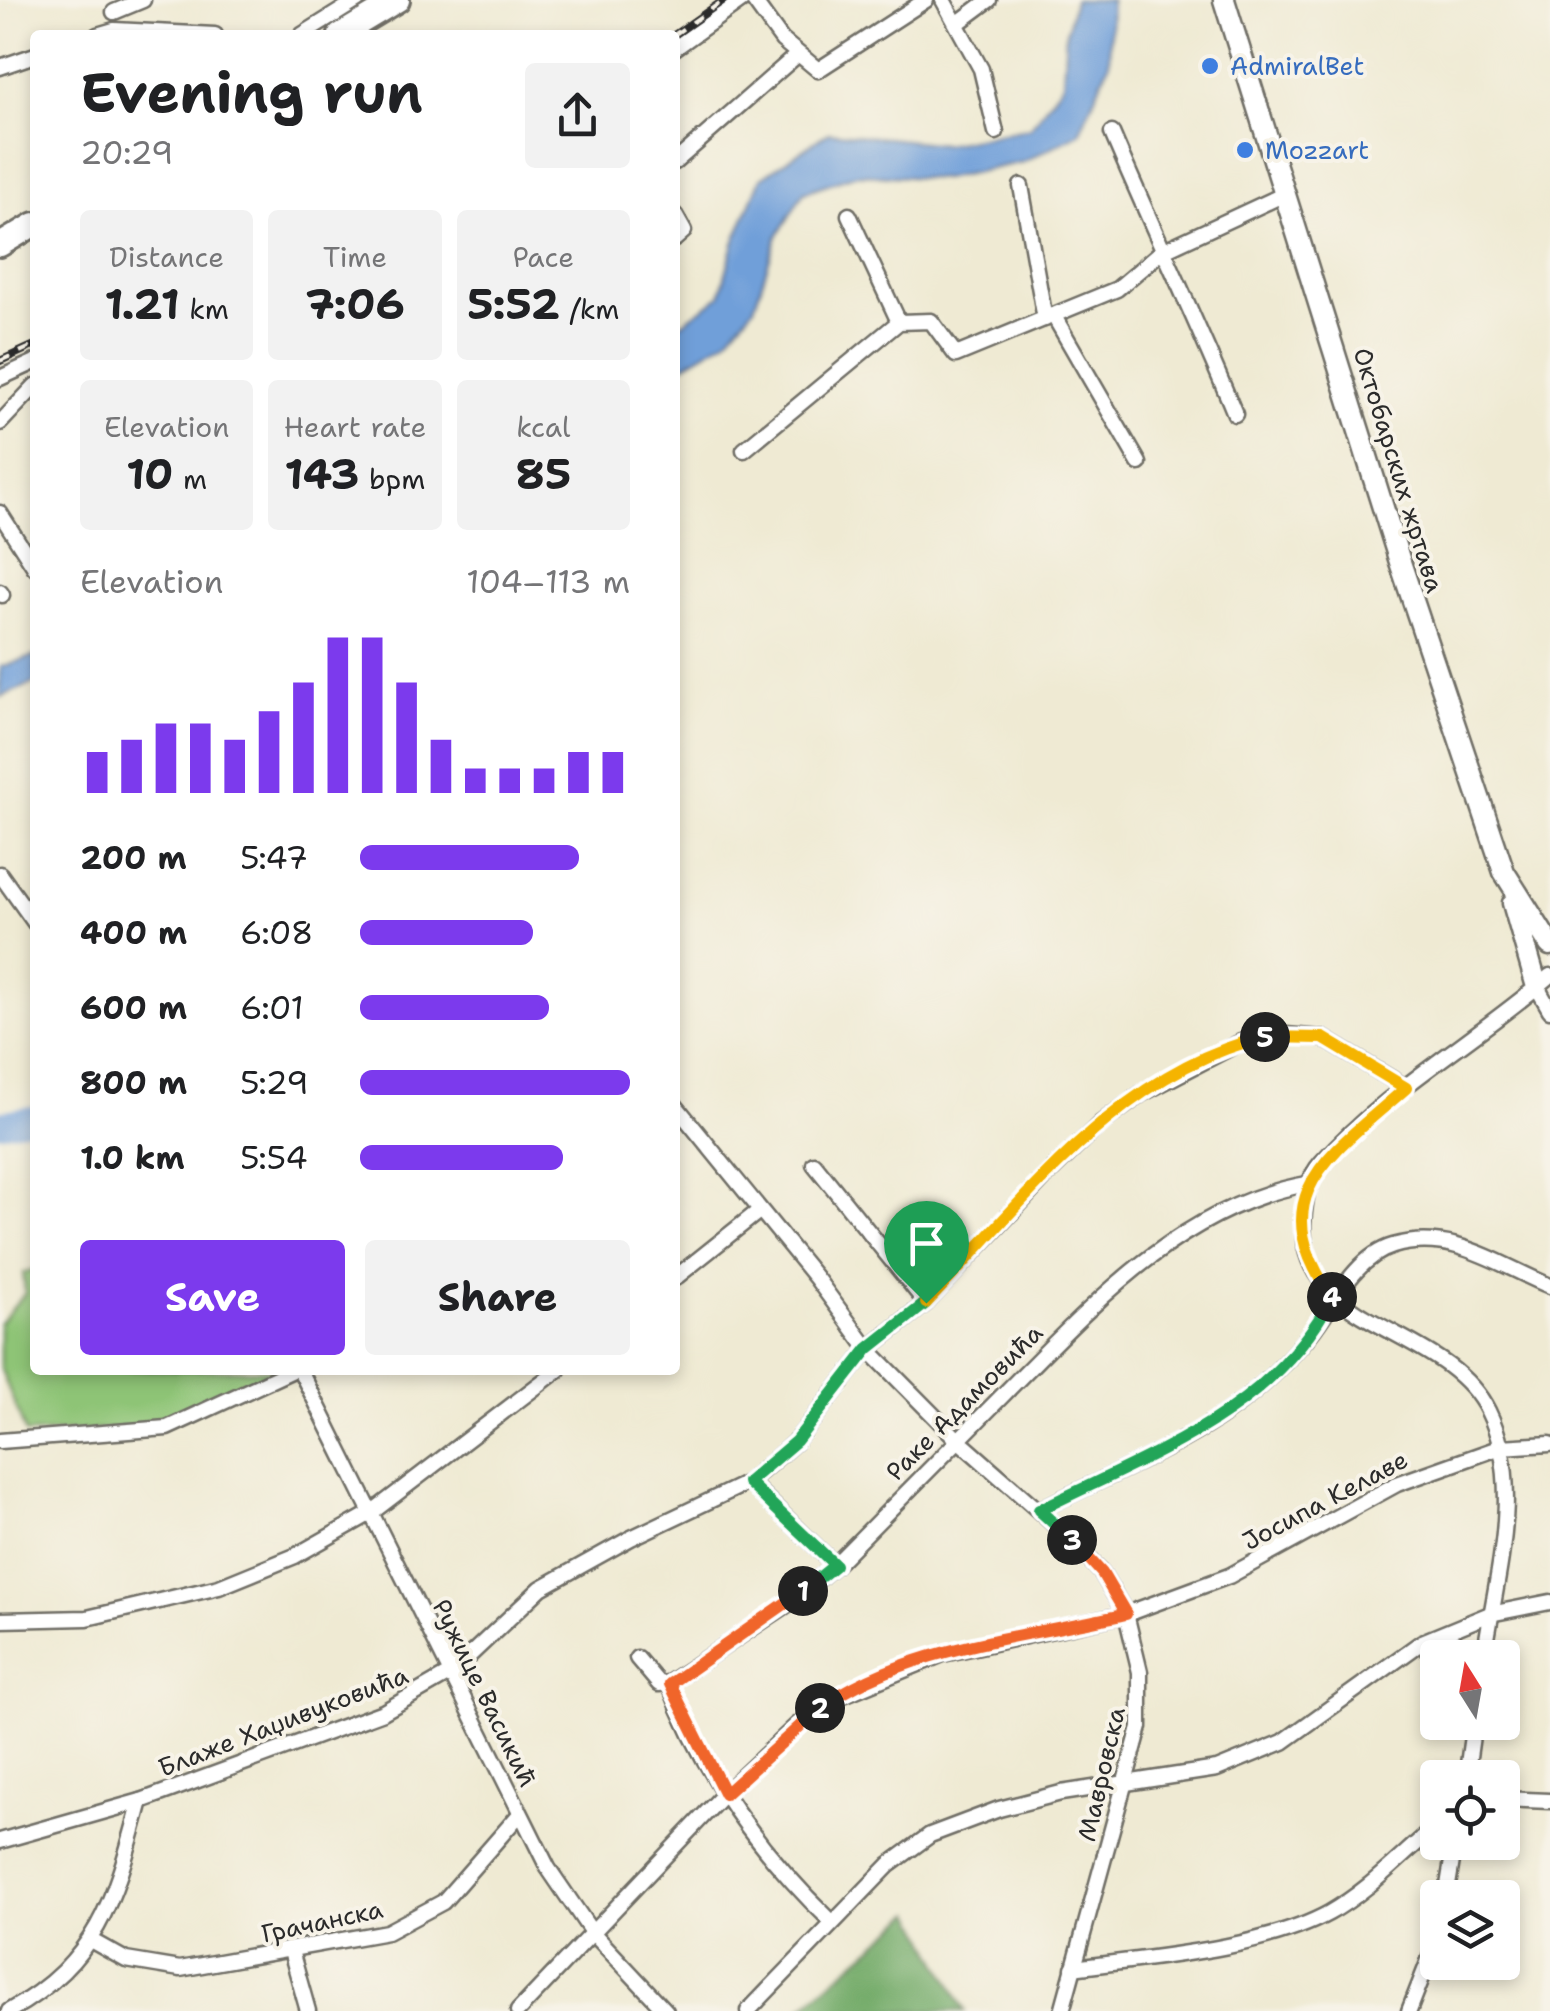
<!DOCTYPE html>
<meta charset="utf-8">
<style>
:root{--surface:#fff;--page:#f2f2f2;--text:#202124;--muted:#757577;--accent:#7c3aed}
body{margin:0;font-family:"Shantell Sans",sans-serif;background:var(--page);color:var(--text);height:100vh;display:flex;flex-direction:column;font-size:38px;white-space:nowrap}
*{box-sizing:border-box;margin:0}
p{font-size:32px;color:var(--muted)}
.icon{flex:none;width:55px;height:55px;fill:none;stroke:currentColor;stroke-width:2;stroke-linecap:round;stroke-linejoin:round}
.map{position:relative;flex:1;overflow:hidden}
.side{position:absolute;left:30px;top:30px;width:650px;height:1345px;display:flex;flex-direction:column;background:var(--surface);border-radius:10px;box-shadow:0 5px 15px #0003}
.side>*{flex:none}
.needle{width:65px;rotate:349deg}
.controls{position:absolute;left:1420px;top:1640px;display:grid;gap:20px}
.controls a{display:grid;place-items:center;width:100px;height:100px;border-radius:10px;background:var(--surface);box-shadow:0 5px 15px #0003;font-size:50px}
.pin{position:absolute;display:grid;place-items:center;width:85px;height:85px;color:#fff;margin:-102px -42px;border-radius:50% 50% 50% 0;rotate:-45deg;box-shadow:0 0 10px #0007}
.pin .icon{rotate:45deg}
.km{position:absolute;width:50px;height:50px;margin:-25px;border-radius:50%;background:#222;color:#fff;font-size:28px;line-height:50px;text-align:center}
.round{display:grid;place-items:center;flex:none;width:105px;height:105px;border-radius:10px;background:var(--page)}
.head{display:flex;align-items:center;justify-content:space-between;height:170px;padding:0 50px}
h1{font-size:55px;font-weight:700;line-height:75px}
.stats{display:grid;grid-template-columns:repeat(3,1fr);gap:15px;height:170px;padding:10px 50px}
.stats div{display:grid;align-content:center;border-radius:10px;background:var(--page);text-align:center}
.stats b{font-size:42px;font-weight:700}
.stats small{font-size:28px;font-weight:400}
.stats p{font-size:28px}
.chart{height:280px;padding:20px 50px}
.chart p{display:flex;justify-content:space-between}
.chart svg{width:100%;height:180px;margin-top:10px;stroke:var(--accent);stroke-width:6}
.cta{display:flex;gap:20px;margin-top:auto;padding:20px 50px}
.cta a{flex:1;height:115px;border-radius:10px;background:var(--accent);color:#fff;font-size:40px;font-weight:700;line-height:115px;text-align:center}
.cta a+a{background:var(--page);color:var(--text)}
ul{padding:0 50px;list-style:none;font-size:32px}
li{display:grid;grid-template-columns:160px 120px 1fr;align-items:center;height:75px}
li i{height:25px;border-radius:12px;background:var(--accent)}
.map>svg:first-child{display:block}
.green{fill:#8ec476;stroke:#5c7850;stroke-width:2.5}
.forest{fill:#72aa67;stroke:#4e6a49;stroke-width:2.5}
.water{fill:#6f9fd9;stroke:#4d6582;stroke-width:2.5}
.lines{fill:none;stroke-linecap:round;stroke-linejoin:round}
.river{stroke:#6f9fd9;stroke-width:25}
.street-casing{stroke:#706e66;stroke-width:19}
.secondary-casing{stroke:#706e66;stroke-width:25}
.primary-casing{stroke:#706e66;stroke-width:28}
.street{stroke:#fff;stroke-width:14}
.secondary{stroke:#fff;stroke-width:20}
.primary{stroke:#fff;stroke-width:22}
.rail-casing{stroke:#2b2b2b;stroke-width:8}
.rail{stroke:#f7f3e8;stroke-width:4;stroke-dasharray:11;stroke-linecap:butt}
.split-1-casing{stroke:#fff;stroke-width:20}
.split-2-casing{stroke:#fff;stroke-width:20}
.split-3-casing{stroke:#fff;stroke-width:20}
.split-4-casing{stroke:#fff;stroke-width:20}
.split-5-casing{stroke:#fff;stroke-width:20}
.split-6-casing{stroke:#fff;stroke-width:20}
.split-1{stroke:#22a559;stroke-width:12}
.split-2{stroke:#f0652b;stroke-width:12}
.split-3{stroke:#f0652b;stroke-width:12}
.split-4{stroke:#22a559;stroke-width:12}
.split-5{stroke:#f5b400;stroke-width:12}
.split-6{stroke:#f5b400;stroke-width:12}
.shop-dot{fill:#3f7fe0;stroke:#f7f3e8;stroke-width:4}
.labels{text-anchor:middle;dominant-baseline:central;stroke-width:8;stroke-linejoin:round;paint-order:stroke}
.shop-label{font-size:25px;fill:#366cbe;stroke:#f7f3e8;text-anchor:start}
.street-label{font-size:25px;fill:#2b2b2b;stroke:#f7f3e8}
</style>
<div class="map">
<svg width="1550" height="2011" viewBox="0 0 1550 2011">
<rect width="100%" height="100%" fill="#f7f3e8"/>
<filter id="ink" filterUnits="userSpaceOnUse"><feTurbulence type="fractalNoise" baseFrequency=".01" numOctaves="2"/><feDisplacementMap in="SourceGraphic" scale="20" xChannelSelector="R" yChannelSelector="G"/><feConvolveMatrix kernelMatrix="1 2 1 2 8 2 1 2 1" color-interpolation-filters="sRGB"/></filter>
<filter id="wash" filterUnits="userSpaceOnUse"><feTurbulence type="fractalNoise" baseFrequency=".0048" numOctaves="4" result="noise"/><feDisplacementMap in="SourceGraphic" scale="40" xChannelSelector="R" yChannelSelector="G"/><feGaussianBlur stdDeviation="2.25" result="paint"/><feColorMatrix in="noise" values="0 0 0 0 0 0 0 0 0 0 0 0 0 0 0 0 0 1.4 0 .05"/><feComposite in="paint" operator="in"/></filter>
<g filter="url(#wash)">
<rect width="100%" height="100%" fill="#efead3"/>
<!-- green -->
<path class="green" d="M 35,1269 L 35,1370 L 275,1370 L 160,1427 L 26,1434 L 0,1367 L 0,1323 L 25,1293 L 23,1273 Z"/>
<!-- forest -->
<path class="forest" d="M 913,1912 L 965,2011 L 798,2011 Z"/>
<!-- water -->
<g class="water">
<path d="M 1074,0 L 1111,0 L 1109,64 L 1079,133 L 1023,162 L 943,179 L 857,174 L 804,192 L 777,236 L 754,307 L 726,340 L 675,370 L 675,328 L 720,296 L 734,243 L 761,178 L 829,132 L 944,144 L 1030,128 L 1063,83 L 1066,32 Z"/>
<path d="M 35,656 L 35,683 L 0,697 L 0,667 Z"/>
</g>
<g class="lines">
<!-- river -->
<path class="river" d="M 0,1123 L 35,1118"/>
</g>
</g>
<g filter="url(#ink)">
<g class="lines">
<!-- street casing -->
<g class="street-casing">
<g id="street">
<path d="M 753,0 L 782,40 L 818,70 L 926,0"/>
<path d="M 943,0 L 981,69 L 996,132"/>
<path d="M 114,12 L 143,0"/>
<path d="M 958,23 L 989,0"/>
<path d="M 97,35 L 114,30 L 215,35"/>
<path d="M 302,35 L 358,0"/>
<path d="M 675,48 L 742,0"/>
<path d="M 0,67 L 35,55"/>
<path d="M 1112,133 C 1152,228 1196,319 1235,414"/>
<path d="M 675,162 L 797,55"/>
<path d="M 1021,186 L 1045,319"/>
<path d="M 675,215 L 684,231 L 675,239"/>
<path d="M 849,215 L 899,322"/>
<path d="M 1055,318 L 1139,463"/>
<path d="M 0,378 L 35,362"/>
<path d="M 0,423 L 35,386"/>
<path d="M 744,450 L 899,322 L 931,321 L 956,355 L 1117,289 L 1162,251 L 1287,193"/>
<path d="M 0,513 L 35,568"/>
<path d="M 0,592 L 2,595"/>
<path d="M 0,874 L 35,923"/>
<path d="M 1537,987 L 1550,1010"/>
<path d="M 675,1105 L 816,1278 L 868,1349 L 958,1440 L 1071,1539 L 1102,1573 L 1126,1614 L 1140,1672 L 1140,1727 L 1062,2011"/>
<path d="M 814,1164 L 926,1303"/>
<path d="M 675,1278 L 759,1211"/>
<path d="M 300,1370 L 548,1868 L 591,1931 L 666,2011"/>
<path d="M 0,1441 L 167,1428 L 293,1370"/>
<path d="M 749,1482 L 835,1565"/>
<path d="M 1039,1510 C 1116,1471 1199,1442 1264,1383 C 1280,1369 1297,1350 1311,1333 C 1333,1305 1355,1257 1393,1246 C 1452,1229 1497,1264 1550,1286"/>
<path d="M 0,1620 L 87,1618 L 219,1587 L 295,1556 L 371,1513 L 558,1370"/>
<path d="M 637,1658 L 659,1684 L 669,1683 C 701,1772 763,1856 831,1921"/>
<path d="M 1484,1658 C 1495,1580 1525,1485 1488,1411 C 1444,1322 1291,1330 1304,1213 C 1306,1194 1308,1178 1321,1163 C 1386,1090 1476,1040 1550,976"/>
<path d="M 669,1683 L 791,1602 L 835,1565 C 892,1507 949,1449 1006,1392 C 1092,1305 1182,1206 1307,1184"/>
<path d="M 1466,1778 L 1474,1722"/>
<path d="M 1502,1799 L 1550,1801"/>
<path d="M 0,1841 L 141,1801"/>
<path d="M 1446,1898 L 1455,1842"/>
<path d="M 92,1941 L 126,1960 L 180,1969 L 387,1932 L 443,1902 L 519,1815"/>
<path d="M 291,1951 L 308,2011"/>
<path d="M 1073,1968 C 1148,1958 1264,1949 1329,1913 C 1370,1890 1402,1854 1438,1825"/>
<path d="M 9,2011 C 101,1959 115,1895 141,1801 L 383,1712 L 451,1673 L 541,1588 L 631,1538 L 749,1482 L 796,1441 L 868,1349 L 926,1303 L 1046,1176 L 1100,1124 L 1141,1094 L 1241,1042 L 1274,1034 L 1323,1038 L 1405,1087"/>
<path d="M 518,2011 L 725,1793 L 797,1725 L 829,1701 L 943,1654 L 1126,1614 L 1229,1576 L 1397,1484 L 1501,1447 L 1550,1444"/>
<path d="M 748,2011 L 889,1865 L 930,1835 L 999,1809 L 1061,1793 L 1217,1769 L 1283,1742 L 1422,1642 L 1490,1614 L 1550,1602"/>
<path d="M 1409,2011 L 1438,1937"/>
</g>
</g>
<!-- secondary casing -->
<g class="secondary-casing">
<g id="secondary">
<path d="M 1224,0 L 1400,562 L 1504,872 L 1550,945"/>
<path d="M 1513,903 L 1537,987"/>
</g>
</g>
<!-- primary casing -->
<g class="primary-casing">
<g id="primary">
<path d="M 340,35 L 398,0"/>
<path d="M 0,245 L 35,224"/>
</g>
</g>
<!-- street -->
<use href="#street" class="street"/>
<!-- secondary -->
<use href="#secondary" class="secondary"/>
<!-- primary -->
<use href="#primary" class="primary"/>
<!-- rail casing -->
<g class="rail-casing">
<g id="rail">
<path d="M 674,35 L 724,0"/>
<path d="M 0,361 L 35,345"/>
</g>
</g>
<!-- rail -->
<use href="#rail" class="rail"/>
</g>
</g>
<g class="lines" filter="url(#ink)">
<!-- split-1 casing -->
<g class="split-1-casing">
<path id="split-1" d="M 803,1591 L 835,1565 L 748,1482 L 796,1441 L 868,1349 L 926,1303"/>
</g>
<!-- split-2 casing -->
<g class="split-2-casing">
<path id="split-2" d="M 803,1591 L 670,1684 L 725,1794 L 820,1708"/>
</g>
<!-- split-3 casing -->
<g class="split-3-casing">
<path id="split-3" d="M 820,1708 C 905,1646 1026,1637 1126,1614 L 1102,1573 L 1072,1540"/>
</g>
<!-- split-4 casing -->
<g class="split-4-casing">
<path id="split-4" d="M 1072,1540 L 1039,1510 C 1149,1455 1272,1413 1332,1297"/>
</g>
<!-- split-5 casing -->
<g class="split-5-casing">
<path id="split-5" d="M 1265,1037 L 1323,1038 L 1406,1088 C 1333,1153 1259,1194 1332,1297"/>
</g>
<!-- split-6 casing -->
<g class="split-6-casing">
<path id="split-6" d="M 926,1303 C 1024,1202 1120,1070 1265,1037"/>
</g>
<!-- split-1 -->
<use href="#split-1" class="split-1"/>
<!-- split-2 -->
<use href="#split-2" class="split-2"/>
<!-- split-3 -->
<use href="#split-3" class="split-3"/>
<!-- split-4 -->
<use href="#split-4" class="split-4"/>
<!-- split-5 -->
<use href="#split-5" class="split-5"/>
<!-- split-6 -->
<use href="#split-6" class="split-6"/>
</g>
<!-- markers -->
<g class="shop-dot">
<circle cx="1210" cy="66" r="10"/>
<circle cx="1245" cy="150" r="10"/>
</g>
<g class="labels">
<!-- shop labels -->
<g class="shop-label">
<text x="1230" y="66">AdmiralBet</text>
<text x="1265" y="150">Mozzart</text>
</g>
<!-- street labels -->
<g class="street-label">
<text transform="translate(1399 470) rotate(73)">Октобарских жртава</text>
<text transform="translate(964 1402) rotate(-45)">Раке Адамовића</text>
<text transform="translate(1325 1500) rotate(-28)">Јосипа Келаве</text>
<text transform="translate(485 1693) rotate(64)">Ружице Васикић</text>
<text transform="translate(283 1721) rotate(-21)">Блаже Хаџивуковића</text>
<text transform="translate(1101 1774) rotate(-77)">Мавровска</text>
<text transform="translate(322 1921) rotate(-12)">Грачанска</text>
</g>
</g>
</svg>
<div class="controls">
<a><svg class="needle" viewBox="-14 -14 28 28"><path d="M0-13l5 13h-10z" fill="#e53935"/><path d="M0 13l5-13h-10z" fill="#757577"/></svg></a>
<a><svg class="icon" aria-label="locate" viewBox="0 0 24 24"><circle cx="12" cy="12" r="6"/><path d="M12 2v4M12 18v4M2 12h4M18 12h4"/></svg></a>
<a><svg class="icon" aria-label="layers" viewBox="0 0 24 24"><path d="M12 4l9 5-9 5-9-5zM3 14l9 5 9-5"/></svg></a>
</div>
<div class="pin" style="left:926px;top:1303px;background:#1e9e55"><svg class="icon" aria-label="arrive" viewBox="0 0 24 24"><path d="M6 21V4h12l-3 4 3 4H6"/></svg></div>
<b class="km" style="left:803px;top:1591px">1</b>
<b class="km" style="left:820px;top:1708px">2</b>
<b class="km" style="left:1072px;top:1540px">3</b>
<b class="km" style="left:1332px;top:1297px">4</b>
<b class="km" style="left:1265px;top:1037px">5</b>
<section class="side">
<div class="head"><div><h1>Evening run</h1><p>20:29</p></div><a class="round"><svg class="icon" aria-label="share" viewBox="0 0 24 24"><path d="M12 15V3M7 8l5-5 5 5M5 13v7h14v-7"/></svg></a></div>
<div class="stats">
<div><p>Distance</p><b>1.21<small> km</small></b></div>
<div><p>Time</p><b>7:06</b></div>
<div><p>Pace</p><b>5:52<small> /km</small></b></div>
</div>
<div class="stats">
<div><p>Elevation</p><b>10<small> m</small></b></div>
<div><p>Heart rate</p><b>143<small> bpm</small></b></div>
<div><p>kcal</p><b>85</b></div>
</div>
<div class="chart"><p><span>Elevation</span>104–113 m</p>
<svg viewBox="0 0 160 44" preserveAspectRatio="none"><path d="M5 44V34M15 44V31M25 44V27M35 44V27M45 44V31M55 44V24M65 44V17M75 44V6M85 44V6M95 44V17M105 44V31M115 44V38M125 44V38M135 44V38M145 44V34M155 44V34"/></svg>
</div>
<ul>
<li><b>200 m</b>5:47<i style="width:81%"></i></li>
<li><b>400 m</b>6:08<i style="width:64%"></i></li>
<li><b>600 m</b>6:01<i style="width:70%"></i></li>
<li><b>800 m</b>5:29<i style="width:100%"></i></li>
<li><b>1.0 km</b>5:54<i style="width:75%"></i></li>
</ul>
<div class="cta"><a>Save</a><a>Share</a></div>
</section>
</div>
